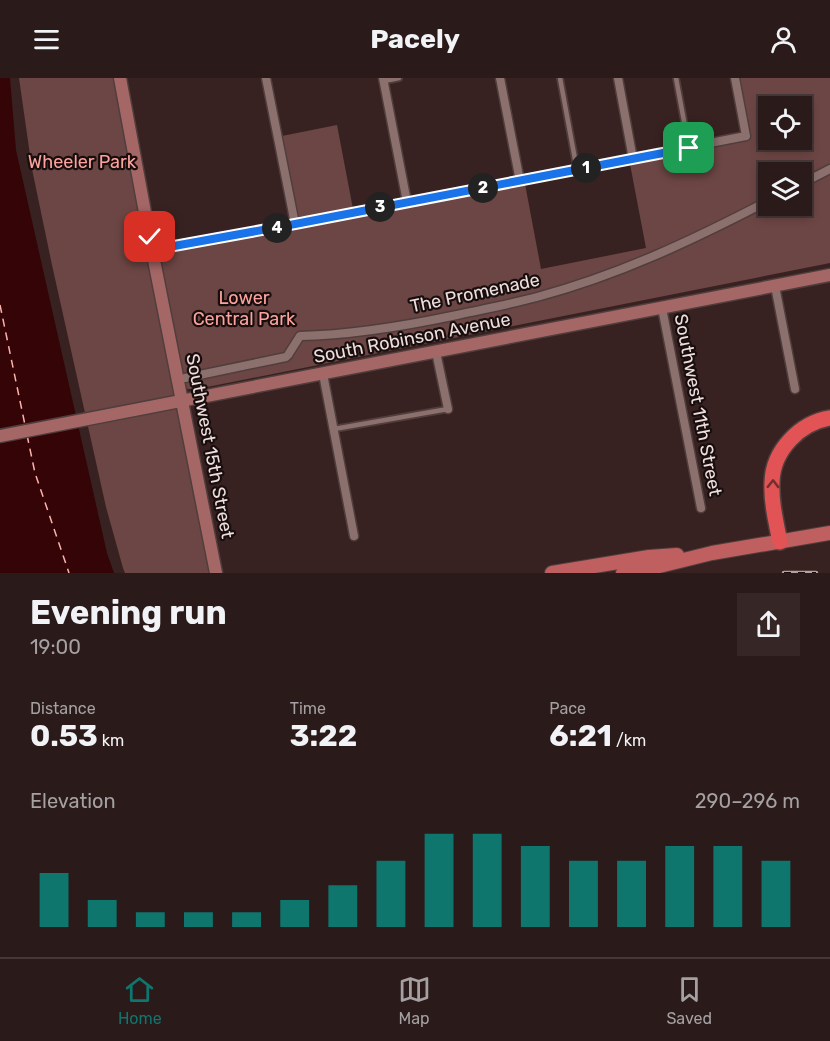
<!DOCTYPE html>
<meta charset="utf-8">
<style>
:root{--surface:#2a1a19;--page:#362726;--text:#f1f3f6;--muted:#a5a1a2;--line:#463838;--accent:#0f766e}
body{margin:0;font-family:Rubik,sans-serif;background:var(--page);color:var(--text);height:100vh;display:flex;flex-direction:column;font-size:22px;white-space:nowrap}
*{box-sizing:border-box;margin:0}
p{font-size:20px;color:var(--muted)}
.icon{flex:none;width:33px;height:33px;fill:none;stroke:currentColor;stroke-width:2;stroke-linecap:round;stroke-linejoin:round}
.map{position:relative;height:495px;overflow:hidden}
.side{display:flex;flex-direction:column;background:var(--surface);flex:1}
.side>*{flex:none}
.controls{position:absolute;left:758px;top:18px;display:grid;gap:12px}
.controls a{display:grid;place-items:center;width:54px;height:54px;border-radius:0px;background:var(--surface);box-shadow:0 3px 9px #0003,0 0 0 2px var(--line);font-size:30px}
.pin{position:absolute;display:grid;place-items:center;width:51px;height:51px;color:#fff;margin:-26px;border-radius:12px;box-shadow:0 3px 9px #0006}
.km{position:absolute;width:30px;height:30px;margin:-15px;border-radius:50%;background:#222;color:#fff;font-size:16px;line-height:30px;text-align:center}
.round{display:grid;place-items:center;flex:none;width:63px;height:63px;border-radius:0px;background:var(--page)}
.headline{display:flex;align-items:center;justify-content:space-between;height:102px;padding:0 30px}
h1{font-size:33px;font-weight:700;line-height:45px}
.figures{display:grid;grid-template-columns:repeat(3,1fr);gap:9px;height:102px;padding:6px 30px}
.figures div{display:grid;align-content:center}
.figures b{font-size:30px;font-weight:700}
.figures small{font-size:16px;font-weight:400}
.figures p{font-size:16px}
.chart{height:168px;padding:12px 30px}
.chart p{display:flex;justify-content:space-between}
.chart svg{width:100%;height:108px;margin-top:6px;stroke:var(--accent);stroke-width:6}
header{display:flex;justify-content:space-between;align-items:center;height:78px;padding:0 30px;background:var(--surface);font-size:27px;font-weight:700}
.tabs{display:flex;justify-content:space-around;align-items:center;height:84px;border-top:2px solid var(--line);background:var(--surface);font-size:16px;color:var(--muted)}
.tabs a{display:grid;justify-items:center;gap:3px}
.tabs .on{color:var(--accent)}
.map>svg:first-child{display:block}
.green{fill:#6c4644;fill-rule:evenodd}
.water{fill:#350407}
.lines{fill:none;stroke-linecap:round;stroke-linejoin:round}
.ferry{stroke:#fbb3ae;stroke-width:1.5;stroke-dasharray:8 6;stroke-linecap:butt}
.lane-casing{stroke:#503e3d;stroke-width:8}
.street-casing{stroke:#503e3d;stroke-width:11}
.secondary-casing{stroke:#503e3d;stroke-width:15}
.primary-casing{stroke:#503e3d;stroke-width:16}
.highway-casing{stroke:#503e3d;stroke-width:18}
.lane{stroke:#8b706e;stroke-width:4.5}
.street{stroke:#8b706e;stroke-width:8}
.secondary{stroke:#a56766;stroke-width:12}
.primary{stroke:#bf5f5f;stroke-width:14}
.highway{stroke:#e25355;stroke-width:15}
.rail-casing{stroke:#b4a2a1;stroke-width:4.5}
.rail{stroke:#180e0e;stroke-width:2;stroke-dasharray:7;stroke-linecap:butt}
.oneway{stroke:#732d2e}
.route-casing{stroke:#fff;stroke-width:12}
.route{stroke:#1a73e8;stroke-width:8}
.labels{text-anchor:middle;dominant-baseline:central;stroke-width:4.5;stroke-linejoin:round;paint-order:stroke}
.park-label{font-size:18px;fill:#fca39e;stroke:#180e0e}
.street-label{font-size:18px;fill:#eededd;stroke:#180e0e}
</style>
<header><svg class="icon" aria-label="menu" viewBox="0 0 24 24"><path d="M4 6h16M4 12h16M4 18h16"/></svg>Pacely<svg class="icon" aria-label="person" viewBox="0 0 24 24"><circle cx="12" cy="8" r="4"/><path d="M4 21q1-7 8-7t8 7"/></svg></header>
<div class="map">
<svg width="830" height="495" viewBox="0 0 830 495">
<rect width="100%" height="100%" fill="#382221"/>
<!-- green -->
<g class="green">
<path d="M 19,0 L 117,0 L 211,495 L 125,495 L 123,490 L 106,429 L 52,187 L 32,91 Z"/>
<path d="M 739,0 L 830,0 L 830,185 L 197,311 L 188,311 L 185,308 L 159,183 L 160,179 L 166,173 L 285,153 L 525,106 L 541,191 L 646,170 L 630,86 L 751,61 ZM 768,28 L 801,28 L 801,62 L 768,62 ZM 768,94 L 801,94 L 801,128 L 768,128 Z"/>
<path d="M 337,47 L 353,131 L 311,139 L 303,138 L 298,139 L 282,58 Z"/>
</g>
<!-- water -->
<path class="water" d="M 0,0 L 10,0 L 16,72 L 107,475 L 114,495 L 0,495 Z"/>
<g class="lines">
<!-- ferry -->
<g class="ferry">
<path d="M 0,227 L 25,347"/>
<path d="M 27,357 L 35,395 L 69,495"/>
</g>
<!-- lane casing -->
<g class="lane-casing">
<g id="lane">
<path d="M 560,0 L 577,92"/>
<path d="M 676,0 L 689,70"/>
<path d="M 384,3 L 399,0"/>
<path d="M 121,87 L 134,85"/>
<path d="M 334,351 L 448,331"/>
</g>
</g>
<!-- street casing -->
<g class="street-casing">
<g id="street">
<path d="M 266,0 L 295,146"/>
<path d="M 383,0 L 407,124"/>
<path d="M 500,0 L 520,103"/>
<path d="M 618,0 L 633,81"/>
<path d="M 801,106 L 830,91"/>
<path d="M 152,172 L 295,146 L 746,58 L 735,0"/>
<path d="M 775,208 L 795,311"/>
<path d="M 662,230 L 701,430"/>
<path d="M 436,274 L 448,331"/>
<path d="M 323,296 L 354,458"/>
<path d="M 185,300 L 286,279 L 288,277 L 300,258 C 353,257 405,248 457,237 C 484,231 511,226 537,219 C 619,197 693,162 768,123"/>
</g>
</g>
<!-- secondary casing -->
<g class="secondary-casing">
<g id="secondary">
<path d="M 120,0 L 152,172 L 216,495"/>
<path d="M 0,358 L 830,197"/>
</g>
</g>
<!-- primary casing -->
<g class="primary-casing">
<g id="primary">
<path d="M 552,495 L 649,479 L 677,477"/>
<path d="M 623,495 L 651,490 L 712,475 L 830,455"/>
</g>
</g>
<!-- highway casing -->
<g class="highway-casing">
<path id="highway" d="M 780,464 C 776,444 771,424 772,404 C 773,372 800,345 830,340"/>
</g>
<!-- lane -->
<use href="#lane" class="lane"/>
<!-- street -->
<use href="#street" class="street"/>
<!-- secondary -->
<use href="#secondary" class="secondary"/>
<!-- primary -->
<use href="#primary" class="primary"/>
<!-- highway -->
<use href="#highway" class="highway"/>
<!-- rail casing -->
<g class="rail-casing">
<path id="rail" d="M 784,495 L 816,495"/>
</g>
<!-- rail -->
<use href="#rail" class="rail"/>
</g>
<!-- one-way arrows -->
<defs><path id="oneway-chevron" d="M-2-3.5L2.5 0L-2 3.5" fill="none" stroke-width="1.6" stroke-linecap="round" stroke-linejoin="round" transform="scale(1.5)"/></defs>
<use class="oneway" href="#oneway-chevron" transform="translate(773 406) rotate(-89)"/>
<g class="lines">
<!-- route casing -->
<g class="route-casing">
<path id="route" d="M 150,159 L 152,172 L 295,146 L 689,70"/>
</g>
<!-- route -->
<use href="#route" class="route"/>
</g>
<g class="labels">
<!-- park labels -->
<g class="park-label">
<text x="82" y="84">Wheeler Park</text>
<text x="244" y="220">Lower<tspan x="244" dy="21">Central Park</tspan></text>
</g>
<!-- street labels -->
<g class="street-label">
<text transform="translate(475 215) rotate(-12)">The Promenade</text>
<text transform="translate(412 260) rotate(-11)">South Robinson Avenue</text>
<text transform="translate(698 327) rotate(79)">Southwest 11th Street</text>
<text transform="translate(210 368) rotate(79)">Southwest 15th Street</text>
</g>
</g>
</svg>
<div class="controls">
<a><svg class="icon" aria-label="locate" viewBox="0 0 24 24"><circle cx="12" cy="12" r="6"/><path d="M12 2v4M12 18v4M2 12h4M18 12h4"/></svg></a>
<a><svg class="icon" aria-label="layers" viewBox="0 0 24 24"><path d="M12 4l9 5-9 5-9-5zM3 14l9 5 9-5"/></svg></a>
</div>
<div class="pin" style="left:689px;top:70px;background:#1e9e55"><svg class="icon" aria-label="arrive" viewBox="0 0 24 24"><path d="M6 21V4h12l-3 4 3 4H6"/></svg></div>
<div class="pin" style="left:150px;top:159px;background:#d93025"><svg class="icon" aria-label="check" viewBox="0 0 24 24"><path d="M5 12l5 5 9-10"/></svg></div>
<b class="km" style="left:586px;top:90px">1</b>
<b class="km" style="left:483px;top:110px">2</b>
<b class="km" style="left:380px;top:129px">3</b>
<b class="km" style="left:277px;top:150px">4</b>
</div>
<section class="side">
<div class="headline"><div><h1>Evening run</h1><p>19:00</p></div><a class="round"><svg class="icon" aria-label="share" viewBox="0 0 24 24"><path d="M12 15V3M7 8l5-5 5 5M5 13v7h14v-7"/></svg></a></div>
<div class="figures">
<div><p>Distance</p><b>0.53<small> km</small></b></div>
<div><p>Time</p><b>3:22</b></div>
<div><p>Pace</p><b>6:21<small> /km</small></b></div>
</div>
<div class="chart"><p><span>Elevation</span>290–296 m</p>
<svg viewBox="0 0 160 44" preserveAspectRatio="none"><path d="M5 44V22M15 44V33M25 44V38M35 44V38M45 44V38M55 44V33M65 44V27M75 44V17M85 44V6M95 44V6M105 44V11M115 44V17M125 44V17M135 44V11M145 44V11M155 44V17"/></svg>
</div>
</section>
<nav class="tabs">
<a class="on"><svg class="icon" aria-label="home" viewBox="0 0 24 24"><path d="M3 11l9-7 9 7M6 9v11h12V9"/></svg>Home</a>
<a><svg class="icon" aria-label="map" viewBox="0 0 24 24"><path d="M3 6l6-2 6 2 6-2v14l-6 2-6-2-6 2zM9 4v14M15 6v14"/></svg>Map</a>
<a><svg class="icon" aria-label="saved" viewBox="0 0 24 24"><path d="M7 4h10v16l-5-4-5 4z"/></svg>Saved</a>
</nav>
